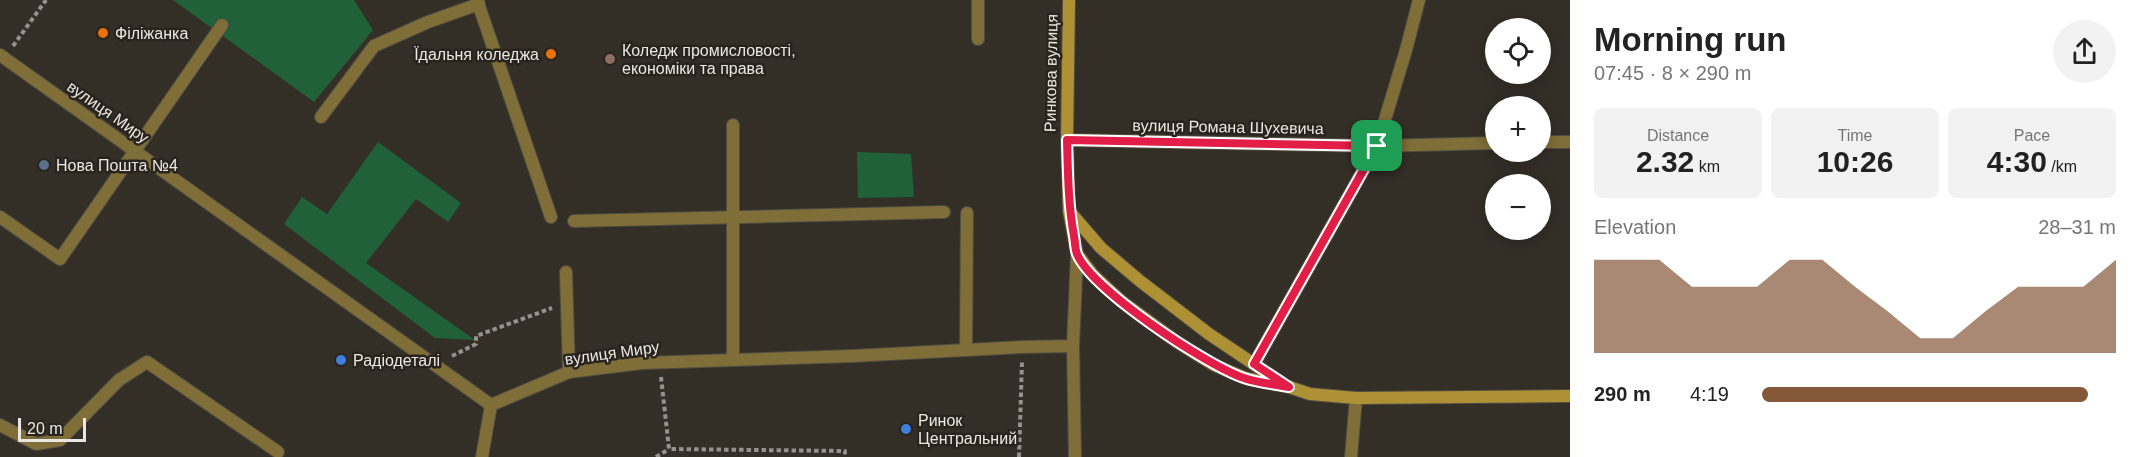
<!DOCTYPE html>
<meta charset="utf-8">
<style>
:root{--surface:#fff;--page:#f2f2f2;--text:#222;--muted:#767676;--accent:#85583a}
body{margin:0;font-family:Arial,sans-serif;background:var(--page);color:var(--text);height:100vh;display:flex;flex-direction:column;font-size:22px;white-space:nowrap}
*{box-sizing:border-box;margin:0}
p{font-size:20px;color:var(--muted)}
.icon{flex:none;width:33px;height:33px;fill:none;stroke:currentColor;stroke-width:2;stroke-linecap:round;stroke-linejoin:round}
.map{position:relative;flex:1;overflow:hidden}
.details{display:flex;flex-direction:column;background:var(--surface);width:570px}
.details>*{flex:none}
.buttons{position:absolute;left:1485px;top:18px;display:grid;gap:12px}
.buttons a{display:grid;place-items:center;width:66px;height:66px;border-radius:50%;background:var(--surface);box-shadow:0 3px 15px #0003;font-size:30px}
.scale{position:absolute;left:18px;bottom:15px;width:68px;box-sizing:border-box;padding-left:6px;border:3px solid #eae7e2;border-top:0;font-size:16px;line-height:21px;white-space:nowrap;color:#eae7e2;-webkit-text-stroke:4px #29241d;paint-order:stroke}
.pin{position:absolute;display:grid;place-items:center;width:51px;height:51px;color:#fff;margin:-26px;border-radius:12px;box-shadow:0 3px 9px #0006}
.round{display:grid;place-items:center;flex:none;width:63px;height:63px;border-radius:32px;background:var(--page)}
.headline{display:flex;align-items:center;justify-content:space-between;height:102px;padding:0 24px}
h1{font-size:33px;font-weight:700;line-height:45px}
.stats{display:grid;grid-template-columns:repeat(3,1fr);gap:9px;height:102px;padding:6px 24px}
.stats div{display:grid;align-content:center;border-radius:9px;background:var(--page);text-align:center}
.stats b{font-size:30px;font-weight:700}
.stats small{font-size:16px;font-weight:400}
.stats p{font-size:16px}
.chart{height:168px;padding:12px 24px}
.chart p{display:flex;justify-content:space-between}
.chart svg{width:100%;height:108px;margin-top:6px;fill:var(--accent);opacity:.7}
ul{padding:0 24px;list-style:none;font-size:20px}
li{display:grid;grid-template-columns:96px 72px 1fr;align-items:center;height:45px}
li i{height:15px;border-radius:8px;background:var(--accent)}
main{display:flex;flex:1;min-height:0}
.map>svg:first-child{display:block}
.green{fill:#206139}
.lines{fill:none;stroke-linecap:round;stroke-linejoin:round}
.service-casing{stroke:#504c44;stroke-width:14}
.minor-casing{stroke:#504c44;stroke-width:14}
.secondary-casing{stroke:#504c44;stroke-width:14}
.path{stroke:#95928b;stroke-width:4;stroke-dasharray:4.5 3;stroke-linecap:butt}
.service{stroke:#7f6e38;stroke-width:12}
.minor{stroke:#7f6e38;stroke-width:12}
.secondary{stroke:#ad9134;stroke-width:12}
.route-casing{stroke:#fff;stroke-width:12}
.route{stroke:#e11d48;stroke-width:8}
.food-dot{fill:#e8710a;stroke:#29241d;stroke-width:2}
.education-dot{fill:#8d6e63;stroke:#29241d;stroke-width:2}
.service-dot{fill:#5c6f8a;stroke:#29241d;stroke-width:2}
.shop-dot{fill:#3f7fe0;stroke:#29241d;stroke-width:2}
.labels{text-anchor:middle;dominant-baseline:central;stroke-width:5;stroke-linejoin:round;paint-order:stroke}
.poi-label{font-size:16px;fill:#eae7e2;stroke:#29241d;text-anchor:start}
.street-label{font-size:16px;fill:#eae7e2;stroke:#29241d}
</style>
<main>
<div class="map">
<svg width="1570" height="457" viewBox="0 0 1570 457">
<rect width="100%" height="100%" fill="#332e26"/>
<!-- green -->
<g class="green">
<path d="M 173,0 L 354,0 L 373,30 L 314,102 Z"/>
<path d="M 378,142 L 461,203 L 448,222 L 416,199 L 366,263 L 475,340 L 435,338 L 284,224 L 302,197 L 327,214 Z"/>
<path d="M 857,152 L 911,154 L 914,197 L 858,198 Z"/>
</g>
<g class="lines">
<!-- service casing -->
<g class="service-casing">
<g id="service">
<path d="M 477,0 L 551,217"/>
<path d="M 978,39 L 978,0"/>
<path d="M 321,117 L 374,46 L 428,22 L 479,4"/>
<path d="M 733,125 L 733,359"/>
<path d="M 0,217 L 60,259 L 222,25"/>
<path d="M 574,221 L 944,212"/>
<path d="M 566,272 L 569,372"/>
<path d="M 1073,346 L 1075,457"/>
<path d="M 966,350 L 967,213"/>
<path d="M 0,425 L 36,444 L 60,440 L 119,380 L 147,362 L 278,452"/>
<path d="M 1351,457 L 1356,398"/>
</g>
</g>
<!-- minor casing -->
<g class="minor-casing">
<g id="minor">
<path d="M 0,55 L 491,405"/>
<path d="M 1067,140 L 1377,146 L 1496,143"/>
<path d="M 1540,142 L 1570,142"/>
<path d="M 1254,364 L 1377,146 L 1406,50 L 1419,0"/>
<path d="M 491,405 L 569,372 L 642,363 L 852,356 L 1022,347 L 1073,346 L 1077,254"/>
<path d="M 482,457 L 491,405"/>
</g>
</g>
<!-- secondary casing -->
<g class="secondary-casing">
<g id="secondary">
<path d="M 1069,0 L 1067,140 L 1069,211 L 1077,254 L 1093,275 L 1121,301 L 1177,342 L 1214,365 L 1245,378 L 1289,387 L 1310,394 L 1356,398 L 1570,396"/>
<path d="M 1070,212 L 1101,248 L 1140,281 L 1209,334 L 1282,383"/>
</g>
</g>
<!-- path -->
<g class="path">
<path d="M 13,46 L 46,0"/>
<path d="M 452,356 L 476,344 L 476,336 L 552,308"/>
<path d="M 661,377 L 669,449 L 845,451 L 845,457"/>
<path d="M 656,457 L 669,449"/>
<path d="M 1019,457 L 1022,362"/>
</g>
<!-- service -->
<use href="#service" class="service"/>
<!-- minor -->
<use href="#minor" class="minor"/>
<!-- secondary -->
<use href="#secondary" class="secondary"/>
</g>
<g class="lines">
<!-- route casing -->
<g class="route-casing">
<path id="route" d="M 1067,140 L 1377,146 L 1254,364 L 1289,387 C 1274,384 1258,383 1244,378 C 1206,365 1092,290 1077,254 C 1075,249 1075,241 1074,236 C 1068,204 1068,172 1067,140 Z"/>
</g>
<!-- route -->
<use href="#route" class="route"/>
</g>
<!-- markers -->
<g class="food-dot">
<circle cx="103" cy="33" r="6"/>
<circle cx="551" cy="54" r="6"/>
</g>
<circle class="education-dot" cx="610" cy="59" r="6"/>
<circle class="service-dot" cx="44" cy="165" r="6"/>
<g class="shop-dot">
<circle cx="341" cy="360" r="6"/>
<circle cx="906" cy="429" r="6"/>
</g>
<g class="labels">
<!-- poi labels -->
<g class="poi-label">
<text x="115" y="33">Філіжанка</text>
<text x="622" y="50">Коледж промисловості,<tspan x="622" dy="18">економіки та права</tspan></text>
<text x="539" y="54" text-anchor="end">Їдальня коледжа</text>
<text x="56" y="165">Нова Пошта №4</text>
<text x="353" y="360">Радіодеталі</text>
<text x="918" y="420">Ринок<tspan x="918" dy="18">Центральний</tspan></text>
</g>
<!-- street labels -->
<g class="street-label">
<text transform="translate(1051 73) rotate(-89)">Ринкова вулиця</text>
<text transform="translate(108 112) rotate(35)">вулиця Миру</text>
<text transform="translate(1228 127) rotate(1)">вулиця Романа Шухевича</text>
<text transform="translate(612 353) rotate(-8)">вулиця Миру</text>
</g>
</g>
</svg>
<div class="buttons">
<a><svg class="icon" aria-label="locate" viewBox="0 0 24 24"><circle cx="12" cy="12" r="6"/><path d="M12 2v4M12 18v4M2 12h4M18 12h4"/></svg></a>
<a>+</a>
<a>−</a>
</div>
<div class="scale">20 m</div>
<div class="pin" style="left:1377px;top:146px;background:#1e9e55"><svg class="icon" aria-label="arrive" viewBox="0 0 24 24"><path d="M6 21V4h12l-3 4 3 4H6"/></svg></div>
</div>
<section class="details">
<div class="headline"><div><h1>Morning run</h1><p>07:45 · 8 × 290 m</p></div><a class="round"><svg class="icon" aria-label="share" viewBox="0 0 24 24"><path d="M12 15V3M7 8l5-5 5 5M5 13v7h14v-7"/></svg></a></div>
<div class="stats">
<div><p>Distance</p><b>2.32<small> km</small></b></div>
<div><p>Time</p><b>10:26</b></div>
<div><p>Pace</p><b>4:30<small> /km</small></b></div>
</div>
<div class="chart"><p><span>Elevation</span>28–31 m</p>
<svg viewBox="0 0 160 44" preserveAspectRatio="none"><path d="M0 44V6L10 6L20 6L30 17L40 17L50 17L60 6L70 6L80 17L90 27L100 38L110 38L120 27L130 17L140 17L150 17L160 6V44z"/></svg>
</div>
<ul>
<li><b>290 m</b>4:19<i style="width:92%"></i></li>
</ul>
</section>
</main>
